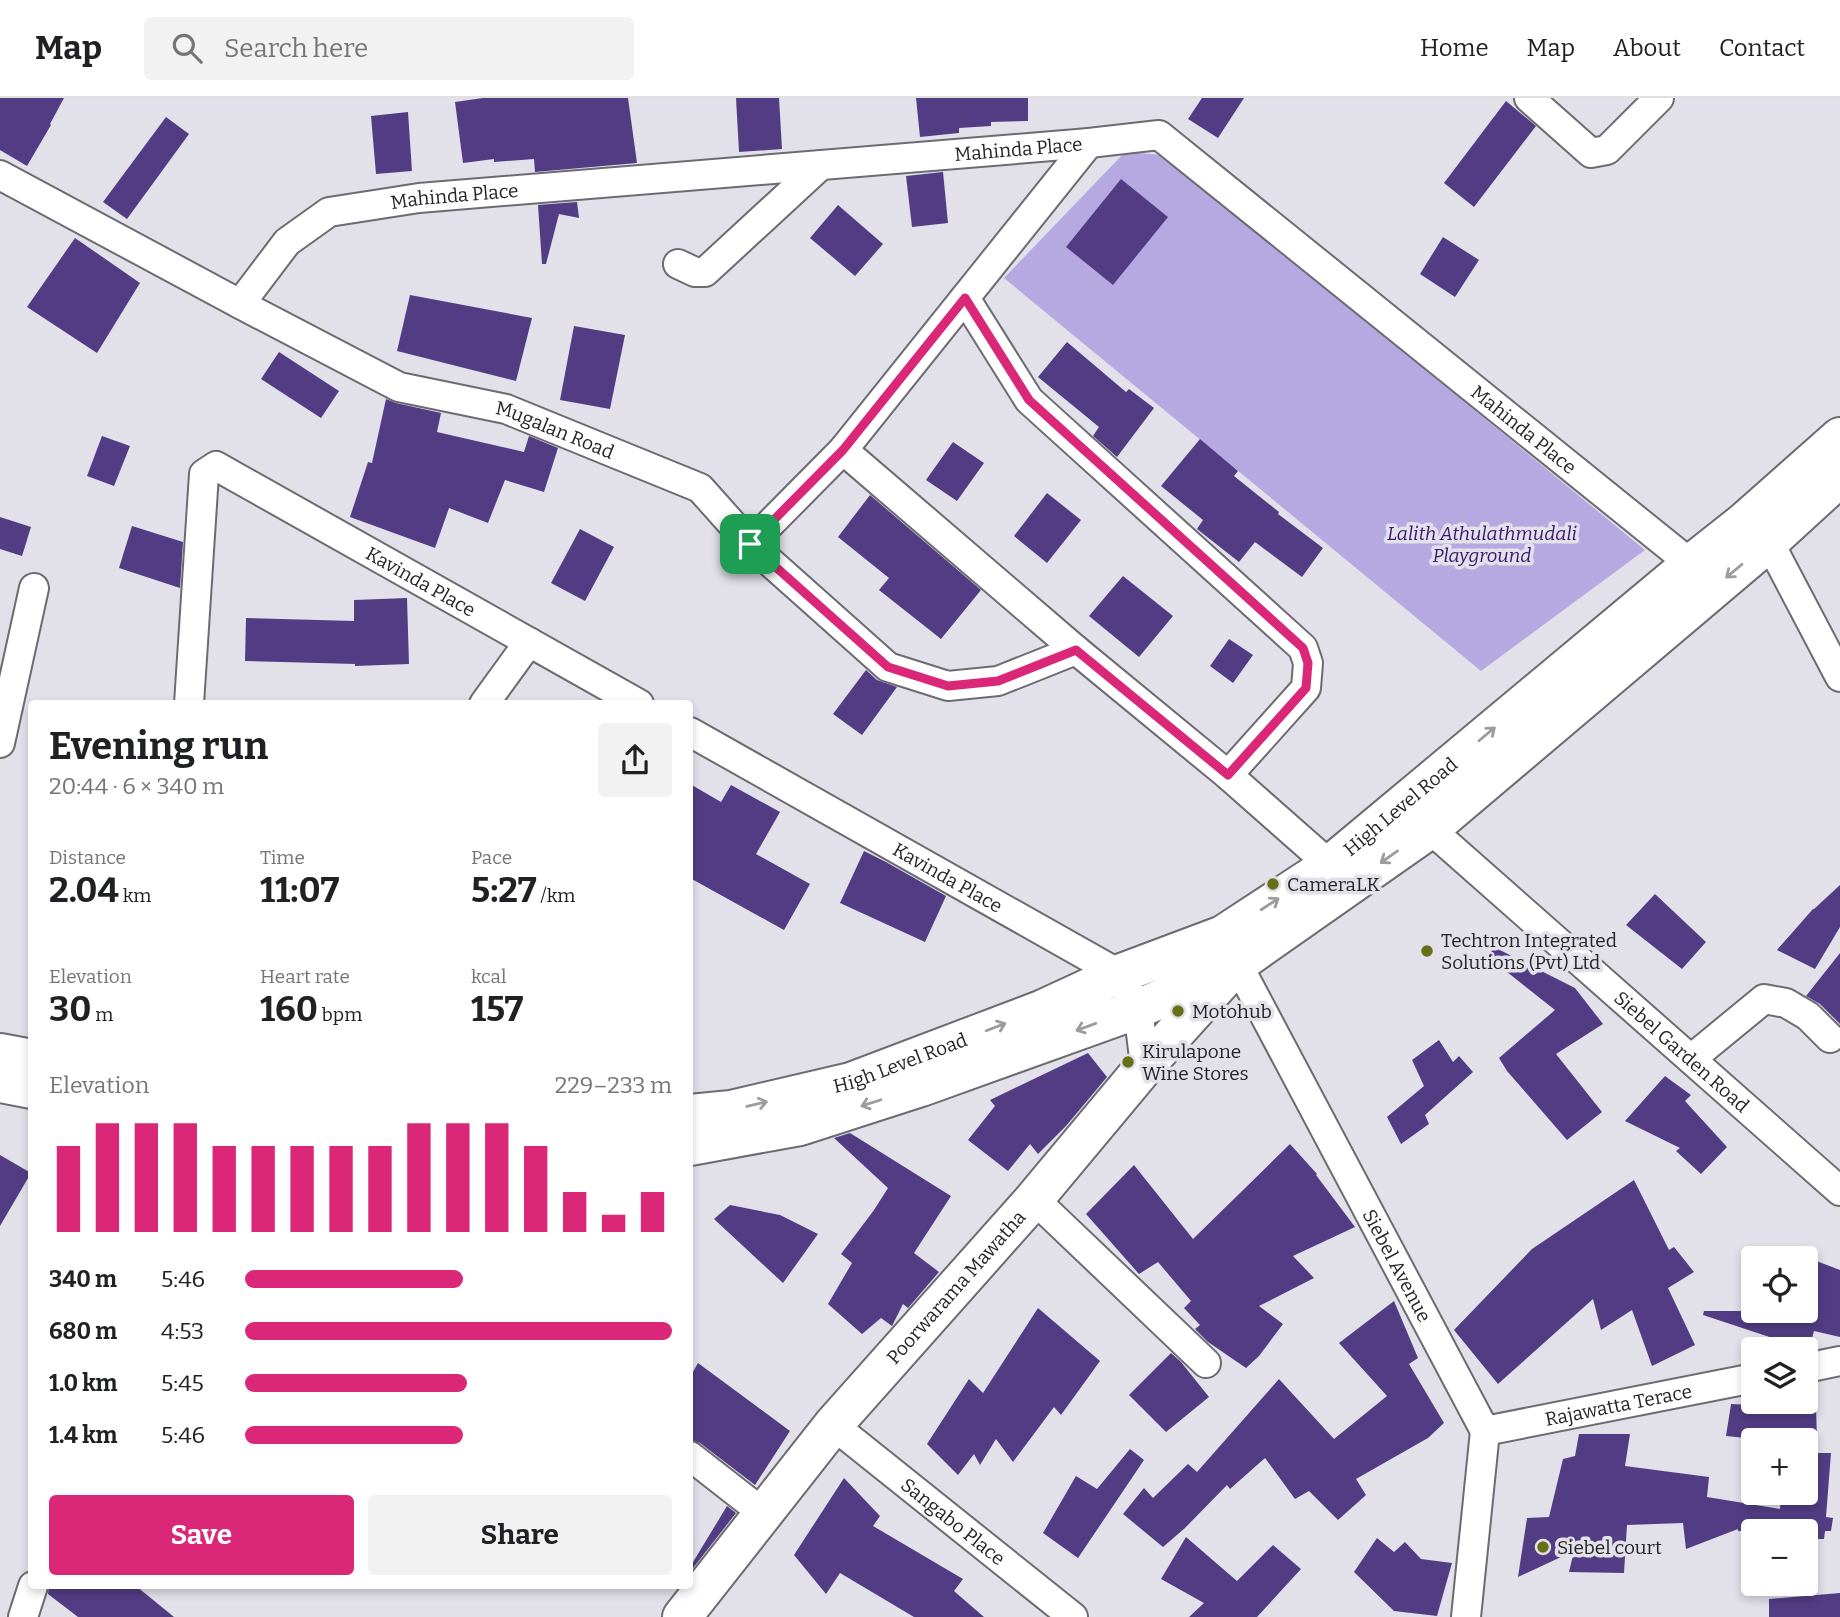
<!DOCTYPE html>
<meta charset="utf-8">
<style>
:root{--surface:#fff;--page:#f2f2f2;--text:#202124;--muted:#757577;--line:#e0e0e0;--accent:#db2777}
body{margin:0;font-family:Bitter,serif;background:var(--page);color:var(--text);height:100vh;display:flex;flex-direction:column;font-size:26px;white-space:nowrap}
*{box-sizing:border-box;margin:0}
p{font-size:23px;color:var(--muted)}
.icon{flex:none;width:38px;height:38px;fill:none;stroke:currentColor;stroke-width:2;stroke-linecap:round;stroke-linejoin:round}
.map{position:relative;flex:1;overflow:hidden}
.details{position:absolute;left:28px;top:602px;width:665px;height:889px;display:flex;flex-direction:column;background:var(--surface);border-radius:7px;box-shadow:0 4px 10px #0003}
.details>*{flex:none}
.fabs{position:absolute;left:1741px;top:1148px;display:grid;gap:14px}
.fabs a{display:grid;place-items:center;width:77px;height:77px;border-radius:7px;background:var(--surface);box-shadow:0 4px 10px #0003;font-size:35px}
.pin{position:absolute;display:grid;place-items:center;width:60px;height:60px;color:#fff;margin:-30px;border-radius:14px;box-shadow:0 4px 10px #0006}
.round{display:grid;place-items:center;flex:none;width:74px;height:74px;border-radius:7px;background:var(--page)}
.head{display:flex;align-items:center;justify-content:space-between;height:119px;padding:0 21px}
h1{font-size:38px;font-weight:700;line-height:52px}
.stats{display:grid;grid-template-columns:repeat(3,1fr);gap:10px;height:119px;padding:7px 21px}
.stats div{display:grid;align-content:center}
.stats b{font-size:35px;font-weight:700}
.stats small{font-size:19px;font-weight:400}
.stats p{font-size:19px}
.chart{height:196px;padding:14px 21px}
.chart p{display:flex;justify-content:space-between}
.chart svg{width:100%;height:126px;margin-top:7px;stroke:var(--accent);stroke-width:6}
.action{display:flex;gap:14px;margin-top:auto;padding:14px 21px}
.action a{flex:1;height:80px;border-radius:7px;background:var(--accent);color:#fff;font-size:28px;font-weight:700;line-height:80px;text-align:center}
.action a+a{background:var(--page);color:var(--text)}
ul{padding:0 21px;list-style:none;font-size:23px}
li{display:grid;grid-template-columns:112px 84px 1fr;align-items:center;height:52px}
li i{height:18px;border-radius:9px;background:var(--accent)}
header{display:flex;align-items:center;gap:42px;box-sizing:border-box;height:98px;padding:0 35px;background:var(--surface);border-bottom:2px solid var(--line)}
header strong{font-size:33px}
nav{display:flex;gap:38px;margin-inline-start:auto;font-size:24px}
.search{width:490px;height:63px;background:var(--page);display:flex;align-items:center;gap:18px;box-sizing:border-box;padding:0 24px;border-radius:7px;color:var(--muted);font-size:26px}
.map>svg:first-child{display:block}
.green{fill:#b6a9e2}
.building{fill:#523d84}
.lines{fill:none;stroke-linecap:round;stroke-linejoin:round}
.minor-casing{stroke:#6c6b72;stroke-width:32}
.secondary-casing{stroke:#6c6b72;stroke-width:42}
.trunk-casing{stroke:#6c6b72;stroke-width:42}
.minor{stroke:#fff;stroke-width:28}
.secondary{stroke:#fff;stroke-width:38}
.trunk{stroke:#fff;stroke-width:38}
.oneway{stroke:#9c9c9d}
.route-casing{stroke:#fff;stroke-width:14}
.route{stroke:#db2777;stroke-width:9}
.poi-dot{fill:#677017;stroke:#e2e1ea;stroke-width:2.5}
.labels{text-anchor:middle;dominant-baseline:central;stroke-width:7;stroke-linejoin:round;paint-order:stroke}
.street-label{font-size:19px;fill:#242326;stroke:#e2e1ea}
.park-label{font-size:19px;font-style:italic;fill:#3b1671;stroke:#e2e1ea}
.poi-label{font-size:19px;fill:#242326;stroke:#e2e1ea;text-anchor:start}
</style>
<header>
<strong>Map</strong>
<div class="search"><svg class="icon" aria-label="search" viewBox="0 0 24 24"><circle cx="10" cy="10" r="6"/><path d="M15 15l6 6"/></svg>Search here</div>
<nav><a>Home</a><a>Map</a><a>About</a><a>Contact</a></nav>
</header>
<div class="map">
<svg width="1840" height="1519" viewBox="0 0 1840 1519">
<rect width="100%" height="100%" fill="#e2e1ea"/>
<!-- green -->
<path class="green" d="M 1125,54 L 1164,57 L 1645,452 L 1481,573 L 1004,180 Z"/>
<!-- building -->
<g class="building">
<path d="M 0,0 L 64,0 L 50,26 L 51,27 L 27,68 L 0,52 Z"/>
<path d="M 483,0 L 628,0 L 637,65 L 535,74 L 534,61 L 494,64 L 494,61 L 463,65 L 455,4 Z"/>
<path d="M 736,0 L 779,0 L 782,51 L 739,54 Z"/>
<path d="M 916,0 L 1028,0 L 1028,23 L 991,24 L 991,28 L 959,30 L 959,35 L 920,39 Z"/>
<path d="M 1202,0 L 1244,0 L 1218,40 L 1188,21 Z"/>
<path d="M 1506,3 L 1536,28 L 1474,109 L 1444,85 Z"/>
<path d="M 408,14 L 412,73 L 376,76 L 371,18 Z"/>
<path d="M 166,19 L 189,36 L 127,121 L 103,104 Z"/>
<path d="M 943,74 L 948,125 L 912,129 L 906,78 Z"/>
<path d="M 1121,81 L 1168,119 L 1113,187 L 1066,149 Z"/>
<path d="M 577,104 L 579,120 L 559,116 L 546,166 L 542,166 L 538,107 Z"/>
<path d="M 838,107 L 883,146 L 855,178 L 810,140 Z"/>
<path d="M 1443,139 L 1479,162 L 1455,199 L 1420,176 Z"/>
<path d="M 75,140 L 140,185 L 97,255 L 27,209 Z"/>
<path d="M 410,197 L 532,220 L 516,283 L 397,253 Z"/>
<path d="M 574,228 L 625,237 L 610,311 L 560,302 Z"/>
<path d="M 1067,244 L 1126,294 L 1129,291 L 1154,310 L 1117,359 L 1093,338 L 1099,329 L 1038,279 Z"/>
<path d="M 279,254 L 339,293 L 321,320 L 261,281 Z"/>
<path d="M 386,301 L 396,305 L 441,315 L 437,334 L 524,354 L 529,338 L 558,350 L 544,394 L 505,382 L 488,425 L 449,410 L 435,450 L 350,419 L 368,364 L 372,365 Z"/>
<path d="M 102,338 L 130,348 L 114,388 L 87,378 Z"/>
<path d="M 1200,341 L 1238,373 L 1234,378 L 1279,414 L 1278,416 L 1323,450 L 1302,479 L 1255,444 L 1239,464 L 1197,431 L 1203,422 L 1161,388 Z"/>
<path d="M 953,344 L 984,365 L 957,403 L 926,382 Z"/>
<path d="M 1047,395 L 1081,422 L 1047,465 L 1014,438 Z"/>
<path d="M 870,397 L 981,492 L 941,541 L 879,492 L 889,480 L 838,439 Z"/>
<path d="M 0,419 L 31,429 L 22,458 L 0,451 Z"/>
<path d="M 132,428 L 183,444 L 180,490 L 119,470 Z"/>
<path d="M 580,431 L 614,449 L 585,503 L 551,485 Z"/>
<path d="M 1123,478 L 1173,518 L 1139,559 L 1089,518 Z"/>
<path d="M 407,500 L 409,566 L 355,568 L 355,566 L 245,563 L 246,520 L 354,523 L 354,502 Z"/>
<path d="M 1229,541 L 1253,557 L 1233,585 L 1210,568 Z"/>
<path d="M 866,572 L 877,582 L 897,589 L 862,637 L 833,616 Z"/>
<path d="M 690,686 L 721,704 L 731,687 L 780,714 L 756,756 L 810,786 L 784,832 L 690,780 Z"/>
<path d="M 864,753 L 886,764 L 946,798 L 925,844 L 840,805 Z"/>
<path d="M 1840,787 L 1840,829 L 1815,871 L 1777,852 L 1813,811 L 1814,811 Z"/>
<path d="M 1655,796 L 1706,844 L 1682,871 L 1626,827 Z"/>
<path d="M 1494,849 L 1575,890 L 1603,926 L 1556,956 L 1602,1014 L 1567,1042 L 1507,973 L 1499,960 L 1555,912 L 1488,859 Z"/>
<path d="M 1840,855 L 1840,926 L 1820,906 L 1806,898 Z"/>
<path d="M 1439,942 L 1453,964 L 1459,958 L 1473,974 L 1425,1017 L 1429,1026 L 1401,1046 L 1387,1019 L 1424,988 L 1412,962 Z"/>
<path d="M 1088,955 L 1107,979 L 1066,1028 L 1038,1056 L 1030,1046 L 1008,1073 L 968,1042 L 995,1008 L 990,1002 Z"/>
<path d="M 1665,978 L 1691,997 L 1685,1003 L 1727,1049 L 1701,1076 L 1676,1053 L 1680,1050 L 1625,1023 Z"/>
<path d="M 850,1035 L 951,1098 L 914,1155 L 939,1174 L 908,1210 L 903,1206 L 892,1228 L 881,1220 L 862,1236 L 828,1206 L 852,1165 L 841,1156 L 874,1112 L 888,1090 L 834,1040 Z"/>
<path d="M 1290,1046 L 1317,1076 L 1316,1077 L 1355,1129 L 1293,1158 L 1314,1180 L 1259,1208 L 1283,1226 L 1259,1258 L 1246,1270 L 1208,1244 L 1195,1231 L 1200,1227 L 1184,1210 L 1191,1203 L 1158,1164 L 1139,1176 L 1086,1116 L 1134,1067 L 1193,1141 Z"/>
<path d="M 0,1057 L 31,1075 L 0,1128 Z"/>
<path d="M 1634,1082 L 1669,1152 L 1674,1149 L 1694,1174 L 1668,1190 L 1695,1247 L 1652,1268 L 1632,1212 L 1601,1232 L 1593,1201 L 1498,1286 L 1454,1232 L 1532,1151 Z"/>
<path d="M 730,1107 L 780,1117 L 818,1136 L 783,1185 L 714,1121 Z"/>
<path d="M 1806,1159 L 1840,1172 L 1840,1239 L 1814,1233 L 1809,1252 L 1703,1217 L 1704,1213 L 1806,1213 Z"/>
<path d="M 1394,1203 L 1418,1260 L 1409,1266 L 1444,1325 L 1428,1340 L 1356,1381 L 1366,1397 L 1338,1422 L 1309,1393 L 1295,1401 L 1265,1360 L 1230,1391 L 1227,1387 L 1185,1430 L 1163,1449 L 1123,1416 L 1144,1390 L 1153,1400 L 1188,1366 L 1197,1374 L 1279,1281 L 1334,1341 L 1387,1298 L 1339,1245 Z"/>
<path d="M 1038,1210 L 1100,1263 L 1061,1317 L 1054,1309 L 1013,1364 L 996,1341 L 980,1367 L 974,1356 L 958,1377 L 927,1346 L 969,1281 L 983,1295 Z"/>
<path d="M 1171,1255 L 1181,1264 L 1209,1299 L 1166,1334 L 1129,1297 Z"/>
<path d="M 698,1265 L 790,1333 L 755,1387 L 700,1345 L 690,1342 L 690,1279 Z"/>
<path d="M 1731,1306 L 1816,1310 L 1817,1342 L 1766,1342 L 1726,1338 Z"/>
<path d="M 1579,1336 L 1630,1336 L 1625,1368 L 1709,1379 L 1707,1399 L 1780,1411 L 1781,1395 L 1806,1395 L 1806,1355 L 1831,1355 L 1826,1419 L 1833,1420 L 1831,1433 L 1825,1433 L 1824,1441 L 1806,1441 L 1806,1433 L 1738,1433 L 1738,1431 L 1686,1451 L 1683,1425 L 1627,1427 L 1624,1475 L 1569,1474 L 1574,1453 L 1518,1479 L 1527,1420 L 1549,1419 L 1563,1361 L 1575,1358 Z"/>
<path d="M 1130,1351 L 1144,1362 L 1078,1460 L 1043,1435 L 1076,1378 L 1097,1391 Z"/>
<path d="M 844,1380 L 880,1418 L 873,1428 L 963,1481 L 954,1493 L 984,1519 L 914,1519 L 840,1475 L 826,1496 L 794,1457 Z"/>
<path d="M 727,1408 L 736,1415 L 690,1474 L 690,1469 Z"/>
<path d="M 1186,1439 L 1237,1483 L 1273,1447 L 1301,1471 L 1257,1519 L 1189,1519 L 1204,1505 L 1161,1481 Z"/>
<path d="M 1377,1440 L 1394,1454 L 1405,1444 L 1421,1461 L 1452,1465 L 1437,1518 L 1394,1513 L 1354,1474 Z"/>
<path d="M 49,1488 L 136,1488 L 174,1519 L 78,1519 L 48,1496 Z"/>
<path d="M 1840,1495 L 1840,1519 L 1769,1519 L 1769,1501 Z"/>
</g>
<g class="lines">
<!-- minor casing -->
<g class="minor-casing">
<g id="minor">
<path d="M 1529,0 L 1591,55 L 1607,52 L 1659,0"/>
<path id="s1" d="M 0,77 L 240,206 L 399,289 L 506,311 L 700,390 L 750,446 L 888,569 L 948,588 L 998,583 L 1076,552"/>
<path d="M 678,166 L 695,174 L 705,174 L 821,67"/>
<path d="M 965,200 L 1029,302 L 1303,550 L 1308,565 L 1306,590 L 1228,677"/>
<path id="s2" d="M 240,206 L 287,144 L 329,114 L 419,100 L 1089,45 L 1159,37 L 1691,466"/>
<path d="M 843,352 L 1076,552 L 1228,677 L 1330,767"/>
<path d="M 1756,434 L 1769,444 L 1840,579"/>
<path d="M 750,446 L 843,352 L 1089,45"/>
<path id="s3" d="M 189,606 L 204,376 L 216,368 L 639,606"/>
<path d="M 484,606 L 529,544"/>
<path id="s4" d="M 690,634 L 1119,876 L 1138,911 L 1145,968"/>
<path d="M 0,645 L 34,490"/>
<path id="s5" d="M 1430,731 L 1840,1093"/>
<path id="s6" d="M 1230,852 L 1485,1333 L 1466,1519"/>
<path d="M 1691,961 L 1764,901 L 1786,905 L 1808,918 L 1830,940"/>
<path d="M 1034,1101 L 1206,1265"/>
<path d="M 1806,1270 L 1840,1263"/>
<path id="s7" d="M 833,1327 L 1073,1519"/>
<path id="s8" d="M 1485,1333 L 1754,1280"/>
<path d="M 690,1358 L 763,1415"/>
<path d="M 23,1519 L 33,1488"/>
</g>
</g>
<!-- secondary casing -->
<g class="secondary-casing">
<g id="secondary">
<path id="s9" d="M 682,1519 L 833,1327 L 1034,1101 L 1145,968 L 1236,867"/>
</g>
</g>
<!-- trunk casing -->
<g class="trunk-casing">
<g id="trunk">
<path d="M 0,955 L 32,961"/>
<path d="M 0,985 L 32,991"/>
<path id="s10" d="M 690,1016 L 731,1012 L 851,984 L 1041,912 L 1119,876 L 1223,837 L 1330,767 L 1691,466 L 1744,424 L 1840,339"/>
<path d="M 690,1048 L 800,1028 L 921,989 L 1138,911 L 1236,867 L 1430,731 L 1769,444 L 1840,379"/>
</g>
</g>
<!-- minor -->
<use href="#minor" class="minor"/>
<!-- secondary -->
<use href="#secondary" class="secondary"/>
<!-- trunk -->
<use href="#trunk" class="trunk"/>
</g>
<!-- one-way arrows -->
<defs><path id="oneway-shaft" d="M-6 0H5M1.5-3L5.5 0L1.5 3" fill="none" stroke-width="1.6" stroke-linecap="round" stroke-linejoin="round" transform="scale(1.75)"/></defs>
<g class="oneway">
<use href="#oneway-shaft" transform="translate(1734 473) rotate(140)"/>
<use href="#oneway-shaft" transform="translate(1487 636) rotate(-40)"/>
<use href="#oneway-shaft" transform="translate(1389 759) rotate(145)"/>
<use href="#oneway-shaft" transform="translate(1270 806) rotate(-33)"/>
<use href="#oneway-shaft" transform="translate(996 929) rotate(-21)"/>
<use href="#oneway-shaft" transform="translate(1086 929) rotate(160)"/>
<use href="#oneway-shaft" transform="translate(871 1005) rotate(162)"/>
<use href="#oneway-shaft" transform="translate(757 1006) rotate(-13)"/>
</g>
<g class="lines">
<!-- route casing -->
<g class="route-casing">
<path id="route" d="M 965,200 L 1029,302 L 1303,550 L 1308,565 L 1306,590 L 1228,677 L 1076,552 L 998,583 L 948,588 L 888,569 L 750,446 L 843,352 Z"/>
</g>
<!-- route -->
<use href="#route" class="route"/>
</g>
<!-- markers -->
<g class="poi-dot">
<circle cx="1273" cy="786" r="7"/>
<circle cx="1427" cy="853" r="7"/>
<circle cx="1178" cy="913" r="7"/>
<circle cx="1128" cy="964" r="7"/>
<circle cx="1543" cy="1449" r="7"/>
</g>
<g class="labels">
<!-- street labels -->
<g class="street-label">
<text stroke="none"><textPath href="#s2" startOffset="822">Mahinda Place</textPath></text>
<text stroke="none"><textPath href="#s2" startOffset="256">Mahinda Place</textPath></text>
<text stroke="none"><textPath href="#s2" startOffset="1432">Mahinda Place</textPath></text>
<text stroke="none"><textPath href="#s1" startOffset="614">Mugalan Road</textPath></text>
<text stroke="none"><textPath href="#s3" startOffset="480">Kavinda Place</textPath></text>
<text stroke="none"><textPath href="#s10" startOffset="784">High Level Road</textPath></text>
<text stroke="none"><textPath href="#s4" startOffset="296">Kavinda Place</textPath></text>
<text stroke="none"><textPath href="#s5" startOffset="336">Siebel Garden Road</textPath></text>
<text stroke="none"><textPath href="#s10" startOffset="217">High Level Road</textPath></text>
<text stroke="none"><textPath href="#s6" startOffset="357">Siebel Avenue</textPath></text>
<text stroke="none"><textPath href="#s9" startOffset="429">Poorwarama Mawatha</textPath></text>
<text stroke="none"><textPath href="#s8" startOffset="136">Rajawatta Terace</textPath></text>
<text stroke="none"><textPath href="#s7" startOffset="154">Sangabo Place</textPath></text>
</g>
<!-- park labels -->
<g class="park-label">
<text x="1482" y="435">Lalith Athulathmudali<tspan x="1482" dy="22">Playground</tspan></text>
</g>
<!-- poi labels -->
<g class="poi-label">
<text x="1287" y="786">CameraLK</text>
<text x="1441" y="842">Techtron Integrated<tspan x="1441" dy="22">Solutions (Pvt) Ltd</tspan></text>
<text x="1192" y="913">Motohub</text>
<text x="1142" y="953">Kirulapone<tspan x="1142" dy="22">Wine Stores</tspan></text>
<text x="1557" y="1449">Siebel court</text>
</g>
</g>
</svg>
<div class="fabs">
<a><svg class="icon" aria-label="locate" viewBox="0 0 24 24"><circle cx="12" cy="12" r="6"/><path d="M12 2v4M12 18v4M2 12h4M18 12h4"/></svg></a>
<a><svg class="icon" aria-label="layers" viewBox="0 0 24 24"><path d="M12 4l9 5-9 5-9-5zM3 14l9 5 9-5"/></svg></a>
<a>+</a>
<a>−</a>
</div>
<div class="pin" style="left:750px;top:446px;background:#1e9e55"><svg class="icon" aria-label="arrive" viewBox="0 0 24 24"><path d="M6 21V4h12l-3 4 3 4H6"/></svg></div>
<section class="details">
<div class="head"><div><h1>Evening run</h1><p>20:44 · 6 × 340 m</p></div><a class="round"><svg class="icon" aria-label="share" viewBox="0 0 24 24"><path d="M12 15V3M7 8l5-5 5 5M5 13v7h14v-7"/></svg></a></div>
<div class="stats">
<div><p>Distance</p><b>2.04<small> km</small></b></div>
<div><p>Time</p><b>11:07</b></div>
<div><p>Pace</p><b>5:27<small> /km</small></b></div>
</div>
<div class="stats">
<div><p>Elevation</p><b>30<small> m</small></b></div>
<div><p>Heart rate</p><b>160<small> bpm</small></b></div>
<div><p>kcal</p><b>157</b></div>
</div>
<div class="chart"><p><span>Elevation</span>229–233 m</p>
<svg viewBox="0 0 160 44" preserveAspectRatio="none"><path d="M5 44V14M15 44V6M25 44V6M35 44V6M45 44V14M55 44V14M65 44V14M75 44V14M85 44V14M95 44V6M105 44V6M115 44V6M125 44V14M135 44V30M145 44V38M155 44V30"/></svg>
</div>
<ul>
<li><b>340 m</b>5:46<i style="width:51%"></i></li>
<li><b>680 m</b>4:53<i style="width:100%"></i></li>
<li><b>1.0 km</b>5:45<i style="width:52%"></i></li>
<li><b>1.4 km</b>5:46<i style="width:51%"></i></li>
</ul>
<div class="action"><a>Save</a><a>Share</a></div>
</section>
</div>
